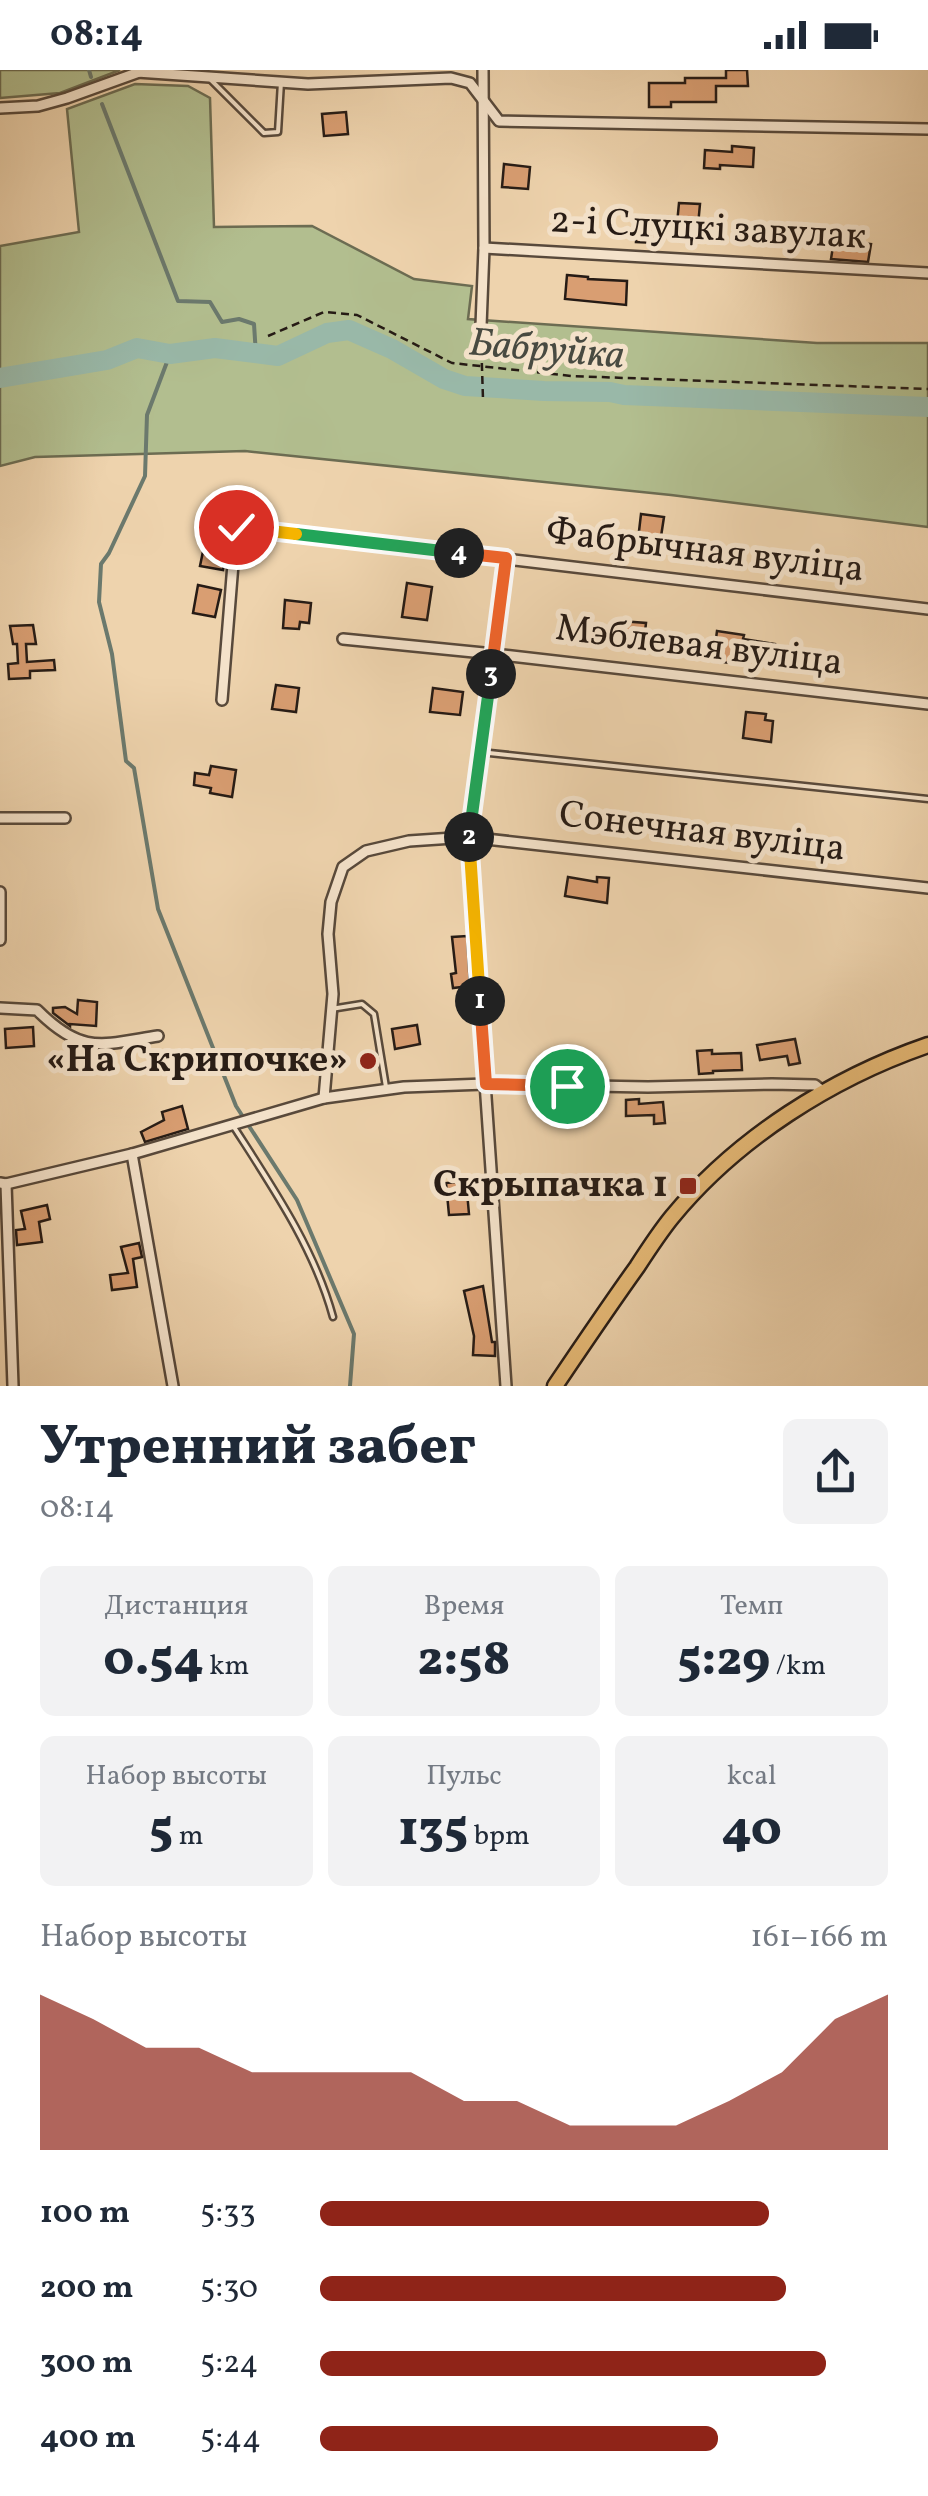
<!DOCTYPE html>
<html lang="ru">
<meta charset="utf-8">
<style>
:root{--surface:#fff;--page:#f2f2f3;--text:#1f2937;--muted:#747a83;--accent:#8f2418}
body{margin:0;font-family:Vollkorn,serif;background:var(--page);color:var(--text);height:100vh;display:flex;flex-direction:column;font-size:38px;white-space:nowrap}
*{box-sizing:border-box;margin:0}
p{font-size:32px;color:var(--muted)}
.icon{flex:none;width:55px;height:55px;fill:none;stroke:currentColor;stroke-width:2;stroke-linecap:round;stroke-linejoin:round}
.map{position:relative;height:1316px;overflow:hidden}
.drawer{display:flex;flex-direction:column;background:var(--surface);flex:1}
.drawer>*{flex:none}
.pin{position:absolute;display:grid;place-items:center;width:85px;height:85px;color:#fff;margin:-42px;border:5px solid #fff;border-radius:50%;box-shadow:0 2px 10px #0007}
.km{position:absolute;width:50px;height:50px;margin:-25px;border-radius:50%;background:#222;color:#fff;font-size:28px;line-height:50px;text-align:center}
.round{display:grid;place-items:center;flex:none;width:105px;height:105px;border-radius:15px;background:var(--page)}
.headline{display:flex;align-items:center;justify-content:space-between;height:170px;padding:0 40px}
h1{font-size:55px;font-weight:800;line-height:75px}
.metrics{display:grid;grid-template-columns:repeat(3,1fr);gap:15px;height:170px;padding:10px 40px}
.metrics div{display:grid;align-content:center;border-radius:15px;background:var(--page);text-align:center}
.metrics b{font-size:50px;font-weight:800}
.metrics small{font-size:28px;font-weight:400}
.metrics p{font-size:28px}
.chart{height:280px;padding:20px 40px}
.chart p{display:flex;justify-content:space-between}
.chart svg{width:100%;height:180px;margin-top:10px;fill:var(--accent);opacity:.7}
ul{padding:0 40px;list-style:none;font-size:32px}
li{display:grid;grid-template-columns:160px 120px 1fr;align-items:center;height:75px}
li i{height:25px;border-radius:12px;background:var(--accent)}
.status{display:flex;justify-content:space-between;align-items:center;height:70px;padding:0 50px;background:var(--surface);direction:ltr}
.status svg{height:28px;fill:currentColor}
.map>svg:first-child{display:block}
.green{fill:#b2be8f;stroke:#6c6c52;stroke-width:2.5}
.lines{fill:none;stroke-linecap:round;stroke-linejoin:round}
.stream{stroke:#6b796d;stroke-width:4}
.river{stroke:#99b8a8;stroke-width:20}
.building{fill:#d99e72;stroke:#261b15;stroke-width:2.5}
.service-casing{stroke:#58493b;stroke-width:9}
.minor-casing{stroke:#58493b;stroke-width:14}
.primary-casing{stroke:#261b15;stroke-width:19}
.path{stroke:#261b15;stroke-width:2.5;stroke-dasharray:8 5;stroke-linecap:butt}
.service{stroke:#f4e2ca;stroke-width:4}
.minor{stroke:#f4e2ca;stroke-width:9}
.primary{stroke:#e7ba76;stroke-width:14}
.split-1-casing{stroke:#fff;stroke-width:20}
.split-2-casing{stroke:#fff;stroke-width:20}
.split-3-casing{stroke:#fff;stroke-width:20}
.split-4-casing{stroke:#fff;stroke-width:20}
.split-5-casing{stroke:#fff;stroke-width:20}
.split-6-casing{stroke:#fff;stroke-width:20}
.split-1{stroke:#f0652b;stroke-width:12}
.split-2{stroke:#f5b400;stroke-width:12}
.split-3{stroke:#22a559;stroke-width:12}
.split-4{stroke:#f0652b;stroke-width:12}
.split-5{stroke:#22a559;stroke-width:12}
.split-6{stroke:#f5b400;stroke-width:12}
.poi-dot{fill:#8f2418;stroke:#f4e2ca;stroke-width:4}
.labels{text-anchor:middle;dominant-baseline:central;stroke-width:10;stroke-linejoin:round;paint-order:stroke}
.street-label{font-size:38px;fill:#261b15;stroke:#f4e2ca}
.poi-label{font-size:38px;font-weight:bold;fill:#261b15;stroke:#f4e2ca;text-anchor:end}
.water-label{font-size:40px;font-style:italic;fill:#484a41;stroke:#f4e2ca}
</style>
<div class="status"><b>08:14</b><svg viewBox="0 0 49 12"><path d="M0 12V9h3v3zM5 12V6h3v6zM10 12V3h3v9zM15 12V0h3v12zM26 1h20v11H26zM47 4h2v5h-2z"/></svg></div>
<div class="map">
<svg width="928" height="1316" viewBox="0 0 928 1316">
<rect width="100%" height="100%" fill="#eed3ad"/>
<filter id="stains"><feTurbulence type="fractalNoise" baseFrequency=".002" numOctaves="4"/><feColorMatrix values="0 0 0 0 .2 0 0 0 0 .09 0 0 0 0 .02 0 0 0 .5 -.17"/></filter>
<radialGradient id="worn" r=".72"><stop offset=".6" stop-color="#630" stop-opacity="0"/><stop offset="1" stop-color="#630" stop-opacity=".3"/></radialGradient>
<!-- green -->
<g class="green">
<path d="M 0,0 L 120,0 L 60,23 L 0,28 Z"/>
<path d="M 135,14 L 188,16 L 210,28 L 214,157 L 312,156 L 414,209 L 472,216 L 468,249 L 817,273 L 928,273 L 928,457 L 671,425 L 245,381 L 35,387 L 0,396 L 0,176 L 79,162 L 67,39 Z"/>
</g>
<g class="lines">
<!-- stream -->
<g class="stream">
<path d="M 89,0 L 91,7"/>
<path d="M 102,34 L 178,231 L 210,232 L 222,252 L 239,249 L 254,254 L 256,285"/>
<path d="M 170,284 L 147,345 L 145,406 L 109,483 L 101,494 L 99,532 L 112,584 L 126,691 L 134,698 L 158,839 L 236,1036 L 297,1130 L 354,1264 L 350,1316"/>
</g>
<!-- river -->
<path class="river" d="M 0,308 L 107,290 L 137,278 L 170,284 L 215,278 L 278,286 L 327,263 L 349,260 L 392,279 L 444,309 L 465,316 L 544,321 L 610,322 L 624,325 L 928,337"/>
</g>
<!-- building -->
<g class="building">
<path d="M 726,0 L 747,0 L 748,16 L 716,16 L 716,32 L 671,32 L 671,37 L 649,37 L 649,13 L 685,13 L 685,8 L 726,8 Z"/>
<path d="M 346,42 L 348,64 L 324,66 L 322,44 Z"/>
<path d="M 732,76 L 754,78 L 753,97 L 720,95 L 720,99 L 704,98 L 705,80 L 732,82 Z"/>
<path d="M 504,94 L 530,97 L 528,119 L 502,117 Z"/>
<path d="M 679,133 L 700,134 L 697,166 L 676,164 Z"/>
<path d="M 638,148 L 659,150 L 657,173 L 636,172 Z"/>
<path d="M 834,170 L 871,174 L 868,192 L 831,189 Z"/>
<path d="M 567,205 L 588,207 L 588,209 L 627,211 L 626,235 L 565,229 Z"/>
<path d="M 641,444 L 664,447 L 660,473 L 638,470 Z"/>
<path d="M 206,467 L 227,471 L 223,500 L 200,496 Z"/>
<path d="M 407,513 L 432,517 L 427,550 L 402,547 Z"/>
<path d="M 198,515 L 221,520 L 215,547 L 193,543 Z"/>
<path d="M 285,530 L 311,533 L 309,553 L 300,552 L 299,559 L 283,558 Z"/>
<path d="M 621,551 L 646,553 L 643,580 L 619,577 Z"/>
<path d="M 33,555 L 36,574 L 26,574 L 27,592 L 54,590 L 55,600 L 30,601 L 30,608 L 9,609 L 8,594 L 18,593 L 17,574 L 13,574 L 10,556 Z"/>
<path d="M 717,561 L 744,565 L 743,569 L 775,574 L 773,591 L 741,586 L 740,594 L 713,591 Z"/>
<path d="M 276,615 L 299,618 L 296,642 L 272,639 Z"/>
<path d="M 433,618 L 463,622 L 460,645 L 430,642 Z"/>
<path d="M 746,642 L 766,644 L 765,650 L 773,651 L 771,672 L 743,668 Z"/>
<path d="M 211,696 L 236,700 L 232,727 L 210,723 L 211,718 L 194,715 L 195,703 L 209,705 Z"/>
<path d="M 568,807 L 597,812 L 597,807 L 609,808 L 607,833 L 565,826 Z"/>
<path d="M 467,866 L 470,916 L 453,918 L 451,904 L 456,903 L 452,867 Z"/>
<path d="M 78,930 L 97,932 L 96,956 L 70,954 L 70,956 L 53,943 L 53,938 L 65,937 L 77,944 Z"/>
<path d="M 417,955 L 420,974 L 395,979 L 392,959 Z"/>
<path d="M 33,957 L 34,976 L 6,978 L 5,959 Z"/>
<path d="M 795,969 L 800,993 L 789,995 L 787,986 L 760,990 L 757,975 Z"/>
<path d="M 712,980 L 712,984 L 741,983 L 742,1000 L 713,1001 L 713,1003 L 699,1004 L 697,981 Z"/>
<path d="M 639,1029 L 639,1034 L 663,1032 L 665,1053 L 654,1054 L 654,1045 L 626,1046 L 626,1030 Z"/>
<path d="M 182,1036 L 188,1059 L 145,1072 L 141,1062 L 164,1050 L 162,1042 Z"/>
<path d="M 466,1111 L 469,1144 L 449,1145 L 446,1113 Z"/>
<path d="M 47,1135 L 50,1149 L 39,1152 L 42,1172 L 17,1175 L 16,1160 L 25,1159 L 21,1141 Z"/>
<path d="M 139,1173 L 142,1187 L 133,1189 L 137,1217 L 112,1220 L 110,1205 L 128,1203 L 121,1177 Z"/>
<path d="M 483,1216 L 492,1272 L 495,1272 L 495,1286 L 473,1285 L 474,1266 L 464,1221 Z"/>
</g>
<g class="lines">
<!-- service casing -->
<g class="service-casing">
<g id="service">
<path d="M 211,10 L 264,63 L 278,62 L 281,12"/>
<path d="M 494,584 L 506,489"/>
<path d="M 480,682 L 928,729"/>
<path d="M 331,939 L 362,934 L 374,944 L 386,1017"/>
<path d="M 232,1054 C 271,1115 314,1177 333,1247"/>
</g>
</g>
<!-- minor casing -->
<g class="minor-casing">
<g id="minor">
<path d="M 137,2 L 308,14 L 451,8 L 470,13 L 499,51 L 928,59"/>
<path d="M 0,38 L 38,36 L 67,28 L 142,1"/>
<path d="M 484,178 L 928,203"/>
<path d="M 481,256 L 484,178 L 483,0"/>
<path d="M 343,569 L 494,584 L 928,634"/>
<path d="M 494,584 L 468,767 L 506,1316"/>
<path d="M 222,630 L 236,457 L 928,539"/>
<path d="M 0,748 L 65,748"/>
<path d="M 0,822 L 0,870"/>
<path d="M 0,938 L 37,940 C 82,985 101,975 158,966"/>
<path d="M 324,1028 L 333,924 L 328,864 L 331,832 L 343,797 L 366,781 L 409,771 L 468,767 L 928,818"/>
<path d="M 132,1084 L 173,1316"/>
<path d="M 0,1113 L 6,1114 L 132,1084 L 324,1028 L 404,1017 L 485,1014 L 648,1017 L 772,1014 L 815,1015 L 824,1022"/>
<path d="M 6,1114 L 13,1316"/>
</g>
</g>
<!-- primary casing -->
<g class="primary-casing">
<path id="primary" d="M 555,1316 C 582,1276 609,1236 637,1197 C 648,1180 659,1163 672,1147 C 737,1068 832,1008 928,975"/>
</g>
<!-- path -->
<g class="path">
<path d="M 268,266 L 324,242 L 357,245 L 452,293 L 571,306 L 928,319"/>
<path d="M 481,267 L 483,329"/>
</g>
<!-- service -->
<use href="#service" class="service"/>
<!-- minor -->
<use href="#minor" class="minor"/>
<!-- primary -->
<use href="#primary" class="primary"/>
</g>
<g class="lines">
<!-- split-1 casing -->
<g class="split-1-casing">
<path id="split-1" d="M 480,931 L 486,1014 L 567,1016"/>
</g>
<!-- split-2 casing -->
<g class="split-2-casing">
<path id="split-2" d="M 469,767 L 480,931"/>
</g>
<!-- split-3 casing -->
<g class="split-3-casing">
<path id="split-3" d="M 469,767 L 491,604"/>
</g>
<!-- split-4 casing -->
<g class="split-4-casing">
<path id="split-4" d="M 459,483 L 506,488 L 491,604"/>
</g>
<!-- split-5 casing -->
<g class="split-5-casing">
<path id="split-5" d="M 296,464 L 459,483"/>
</g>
<!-- split-6 casing -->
<g class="split-6-casing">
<path id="split-6" d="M 236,457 L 296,464"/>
</g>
<!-- split-1 -->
<use href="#split-1" class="split-1"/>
<!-- split-2 -->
<use href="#split-2" class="split-2"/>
<!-- split-3 -->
<use href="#split-3" class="split-3"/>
<!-- split-4 -->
<use href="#split-4" class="split-4"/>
<!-- split-5 -->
<use href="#split-5" class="split-5"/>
<!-- split-6 -->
<use href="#split-6" class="split-6"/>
</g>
<!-- markers -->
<g class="poi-dot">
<circle cx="368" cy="991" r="10"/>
<rect x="678" y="1106" width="20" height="20" rx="5"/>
</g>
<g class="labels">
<!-- street labels -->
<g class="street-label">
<text transform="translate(708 160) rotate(3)">2-і Слуцкі завулак</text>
<text transform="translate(705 482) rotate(7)">Фабрычная вуліца</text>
<text transform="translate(699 577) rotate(7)">Мэблевая вуліца</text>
<text transform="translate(702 763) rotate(7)">Сонечная вуліца</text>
</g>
<!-- poi labels -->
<g class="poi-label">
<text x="348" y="991">«На Скрипочке»</text>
<text x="668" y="1116">Скрыпачка 1</text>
</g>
<!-- water labels -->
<g class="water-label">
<text transform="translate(547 281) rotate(5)">Бабруйка</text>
</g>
</g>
<rect width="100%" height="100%" filter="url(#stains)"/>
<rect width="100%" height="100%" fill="url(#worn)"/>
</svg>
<div class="pin" style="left:567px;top:1016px;background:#1e9e55"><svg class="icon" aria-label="arrive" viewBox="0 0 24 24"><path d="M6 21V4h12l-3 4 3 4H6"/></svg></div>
<div class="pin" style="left:236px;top:457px;background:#d93025"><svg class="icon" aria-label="check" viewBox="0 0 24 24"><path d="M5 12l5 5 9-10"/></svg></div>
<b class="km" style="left:480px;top:931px">1</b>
<b class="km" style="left:469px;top:767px">2</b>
<b class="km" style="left:491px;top:604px">3</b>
<b class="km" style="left:459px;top:483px">4</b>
</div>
<section class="drawer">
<div class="headline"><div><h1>Утренний забег</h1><p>08:14</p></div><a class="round"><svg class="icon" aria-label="share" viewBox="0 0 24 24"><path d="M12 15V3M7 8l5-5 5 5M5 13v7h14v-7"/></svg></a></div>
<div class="metrics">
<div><p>Дистанция</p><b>0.54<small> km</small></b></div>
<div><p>Время</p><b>2:58</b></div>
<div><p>Темп</p><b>5:29<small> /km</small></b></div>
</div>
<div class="metrics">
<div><p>Набор высоты</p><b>5<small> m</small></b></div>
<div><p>Пульс</p><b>135<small> bpm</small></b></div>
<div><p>kcal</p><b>40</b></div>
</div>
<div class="chart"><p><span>Набор высоты</span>161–166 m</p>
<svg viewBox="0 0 160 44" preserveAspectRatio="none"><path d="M0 44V6L10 12L20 19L30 19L40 25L50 25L60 25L70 25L80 32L90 32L100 38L110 38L120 38L130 32L140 25L150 12L160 6V44z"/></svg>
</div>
<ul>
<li><b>100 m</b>5:33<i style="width:79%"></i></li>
<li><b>200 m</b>5:30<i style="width:82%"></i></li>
<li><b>300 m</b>5:24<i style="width:89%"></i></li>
<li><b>400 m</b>5:44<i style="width:70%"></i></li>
</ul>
</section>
